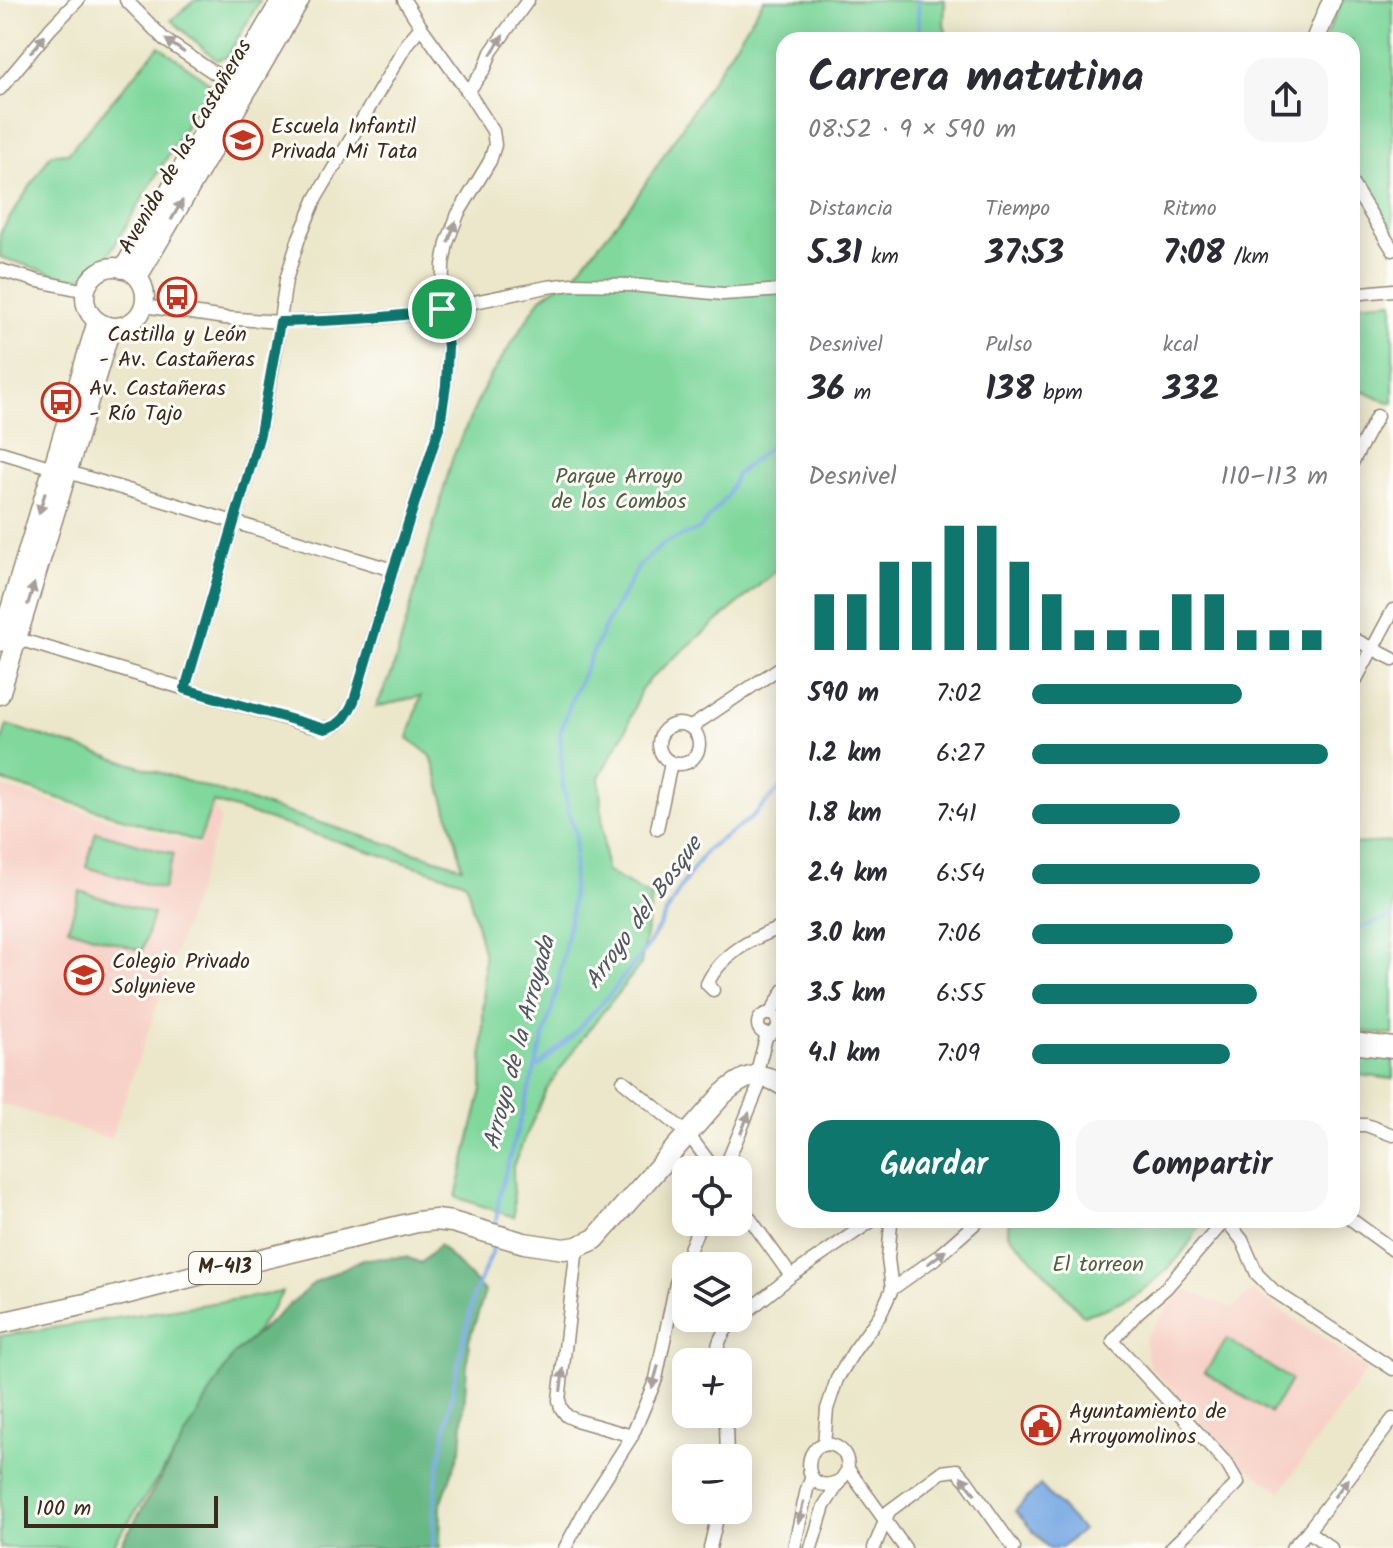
<!DOCTYPE html>
<html lang="es">
<meta charset="utf-8">
<style>
:root{--surface:#fff;--page:#f7f7f7;--text:#2b2b33;--muted:#7c7c81;--accent:#0f766e}
body{margin:0;font-family:Kalam,sans-serif;background:var(--page);color:var(--text);height:100vh;display:flex;flex-direction:column;font-size:30px;white-space:nowrap}
*{box-sizing:border-box;margin:0}
p{font-size:26px;color:var(--muted)}
.icon{flex:none;width:44px;height:44px;fill:none;stroke:currentColor;stroke-width:2;stroke-linecap:round;stroke-linejoin:round}
.map{position:relative;flex:1;overflow:hidden}
.drawer{position:absolute;left:776px;top:32px;width:584px;height:1196px;display:flex;flex-direction:column;background:var(--surface);border-radius:24px;box-shadow:0 4px 20px #0003}
.drawer>*{flex:none}
.fabs{position:absolute;left:672px;top:1156px;display:grid;gap:16px}
.fabs a{display:grid;place-items:center;width:80px;height:80px;border-radius:16px;background:var(--surface);box-shadow:0 4px 20px #0003;font-size:40px}
.scale{position:absolute;left:24px;bottom:20px;width:194px;box-sizing:border-box;padding-left:8px;border:4px solid #3b2a1e;border-top:0;font-size:22px;line-height:28px;white-space:nowrap;color:#3b2a1e;-webkit-text-stroke:6px #fdfcf7;paint-order:stroke}
.pin{position:absolute;display:grid;place-items:center;width:68px;height:68px;color:#fff;margin:-34px;border:4px solid #fff;border-radius:50%;box-shadow:0 2px 8px #0007}
.round{display:grid;place-items:center;flex:none;width:84px;height:84px;border-radius:24px;background:var(--page)}
.head{display:flex;align-items:center;justify-content:space-between;height:136px;padding:0 32px}
h1{font-size:44px;font-weight:700;line-height:60px}
.figures{display:grid;grid-template-columns:repeat(3,1fr);gap:12px;height:136px;padding:8px 32px}
.figures div{display:grid;align-content:center}
.figures b{font-size:34px;font-weight:700}
.figures small{font-size:22px;font-weight:400}
.figures p{font-size:22px}
.chart{height:224px;padding:16px 32px}
.chart p{display:flex;justify-content:space-between}
.chart svg{width:100%;height:144px;margin-top:8px;stroke:var(--accent);stroke-width:6}
.action{display:flex;gap:16px;margin-top:auto;padding:16px 32px}
.action a{flex:1;height:92px;border-radius:24px;background:var(--accent);color:#fff;font-size:32px;font-weight:700;line-height:92px;text-align:center}
.action a+a{background:var(--page);color:var(--text)}
ul{padding:0 32px;list-style:none;font-size:26px}
li{display:grid;grid-template-columns:128px 96px 1fr;align-items:center;height:60px}
li i{height:20px;border-radius:10px;background:var(--accent)}
.map>svg:first-child{display:block}
.built{fill:#f7d1c7}
.green{fill:#80d89d;stroke:#5e815e;stroke-width:2}
.forest{fill:#68b884;stroke:#527151;stroke-width:2}
.water{fill:#79aae4;stroke:#5a6a81;stroke-width:2}
.lines{fill:none;stroke-linecap:round;stroke-linejoin:round}
.stream{stroke:#79aae4;stroke-width:4}
.street-casing{stroke:#948874;stroke-width:15}
.secondary-casing{stroke:#948874;stroke-width:21}
.primary-casing{stroke:#948874;stroke-width:23}
.street{stroke:#fff;stroke-width:12}
.secondary{stroke:#fff;stroke-width:18}
.primary{stroke:#fff;stroke-width:20}
.oneway{fill:#a79f9a}
.route-casing{stroke:#fff;stroke-width:16}
.route{stroke:#0f766e;stroke-width:10}
.labels{text-anchor:middle;dominant-baseline:central;stroke-width:6;stroke-linejoin:round;paint-order:stroke}
.shield{fill:#fdfcf7;stroke:#75695f;stroke-width:2}
.shield-label{font-size:20px;font-weight:bold;fill:#3b2a1e}
.poi-label{font-size:22px;fill:#3b2a1e;stroke:#fdfcf7;text-anchor:start}
.street-label{font-size:22px;fill:#3b2a1e;stroke:#fdfcf7}
.park-label{font-size:22px;fill:#505e44;stroke:#fdfcf7}
.water-label{font-size:24px;font-style:italic;fill:#515763;stroke:#fdfcf7}
</style>
<div class="map">
<svg width="1393" height="1548" viewBox="0 0 1393 1548">
<rect width="100%" height="100%" fill="#fdfcf7"/>
<filter id="ink" filterUnits="userSpaceOnUse"><feTurbulence type="fractalNoise" baseFrequency=".0125" numOctaves="2"/><feDisplacementMap in="SourceGraphic" scale="16" xChannelSelector="R" yChannelSelector="G"/><feConvolveMatrix kernelMatrix="1 2 1 2 8 2 1 2 1" color-interpolation-filters="sRGB"/></filter>
<filter id="wash" filterUnits="userSpaceOnUse"><feTurbulence type="fractalNoise" baseFrequency=".006" numOctaves="4" result="noise"/><feDisplacementMap in="SourceGraphic" scale="32" xChannelSelector="R" yChannelSelector="G"/><feGaussianBlur stdDeviation="1.8" result="paint"/><feColorMatrix in="noise" values="0 0 0 0 0 0 0 0 0 0 0 0 0 0 0 0 0 1.4 0 .05"/><feComposite in="paint" operator="in"/></filter>
<g filter="url(#wash)">
<rect width="100%" height="100%" fill="#ece7ca"/>
<!-- built -->
<g class="built">
<path d="M 0,786 L 199,846 L 213,804 L 221,819 L 111,1139 L 0,1103 Z"/>
<path d="M 1182,1289 L 1233,1308 L 1251,1291 L 1368,1368 L 1281,1491 L 1241,1464 L 1149,1365 L 1144,1339 Z"/>
</g>
<!-- green -->
<g class="green">
<path d="M 195,0 L 260,0 L 227,57 L 217,60 L 171,20 Z"/>
<path d="M 764,0 L 945,0 L 944,24 L 948,40 L 784,40 L 784,564 L 652,677 L 641,689 L 626,730 L 599,777 L 606,871 L 652,897 L 641,964 L 583,1037 L 546,1090 L 513,1166 L 514,1217 L 456,1197 L 482,1089 L 484,956 L 466,882 L 213,802 L 199,842 L 0,780 L 0,747 L 7,725 L 462,867 L 456,840 L 431,756 L 408,738 L 421,696 L 376,707 L 392,673 L 453,456 L 486,383 L 541,298 L 576,273 L 634,201 Z"/>
<path d="M 1342,0 L 1393,0 L 1393,230 L 1352,164 L 1352,40 L 1324,40 Z"/>
<path d="M 159,46 L 211,84 L 108,256 L 94,275 L 70,279 L 0,257 L 0,233 L 51,154 L 68,153 Z"/>
<path d="M 1393,301 L 1393,403 L 1379,399 L 1352,385 L 1352,304 Z"/>
<path d="M 96,832 L 174,854 L 163,889 L 86,867 Z"/>
<path d="M 1393,842 L 1393,1035 L 1352,1030 L 1352,844 Z"/>
<path d="M 80,891 L 153,914 L 142,951 L 68,928 Z"/>
<path d="M 1352,1055 L 1393,1057 L 1393,1079 L 1352,1074 Z"/>
<path d="M 1014,1220 L 1202,1220 C 1180,1269 1135,1303 1083,1315 L 1030,1256 L 1008,1234 L 1008,1225 Z"/>
<path d="M 283,1292 L 111,1548 L 0,1548 L 0,1336 Z"/>
<path d="M 1227,1339 L 1291,1380 L 1270,1413 L 1205,1372 Z"/>
</g>
<!-- forest -->
<path class="forest" d="M 439,1245 L 485,1292 L 469,1341 L 461,1448 L 441,1504 L 440,1548 L 119,1548 L 233,1355 L 315,1282 L 363,1259 L 406,1257 L 421,1263 Z"/>
<!-- water -->
<path class="water" d="M 1040,1485 L 1082,1530 L 1061,1548 L 1048,1548 L 1015,1511 Z"/>
<g class="lines">
<!-- stream -->
<g class="stream">
<path d="M 918,0 L 919,40"/>
<path d="M 1352,928 L 1361,928 L 1393,916"/>
<path d="M 539,1066 L 572,1036 L 610,994 L 648,946 L 682,885 L 707,849 L 750,819 L 784,784"/>
<path d="M 495,1229 L 500,1191 L 556,994 L 571,913 L 576,834 L 570,817 L 563,786 L 560,733 L 573,696 L 605,626 L 639,566 L 664,543 L 700,529 L 727,496 L 737,474 L 784,435"/>
<path d="M 432,1548 L 436,1481 L 456,1373 L 474,1294 L 492,1253 L 493,1241"/>
</g>
</g>
</g>
<g filter="url(#ink)">
<g class="lines">
<!-- street casing -->
<g class="street-casing">
<g id="street">
<path d="M 126,0 L 165,40 L 231,84"/>
<path d="M 0,89 L 51,28 L 78,0"/>
<path d="M 468,92 L 485,68 L 491,52 L 528,0"/>
<path d="M 1352,184 L 1393,250"/>
<path d="M 0,270 L 38,281 L 86,291"/>
<path d="M 1352,294 L 1393,290"/>
<path d="M 144,306 L 225,318 L 280,322 L 310,321 L 363,319 L 416,314 L 547,287 L 572,284 L 631,285 L 723,294 L 784,290"/>
<path d="M 0,452 L 53,468"/>
<path d="M 1352,463 L 1377,416"/>
<path d="M 68,472 L 393,570"/>
<path d="M 11,637 L 310,726 C 337,732 342,724 354,701 L 393,570 L 440,425 L 446,385 L 448,347 L 442,309 L 443,265 L 447,243 L 458,214 L 490,161 L 495,145 L 493,131 L 468,92 L 421,27 L 404,0"/>
<path d="M 1352,638 L 1393,659"/>
<path d="M 1352,687 L 1393,610"/>
<path d="M 185,689 L 260,434 L 274,360 L 286,280 L 299,238 L 316,198 L 408,42 L 421,27"/>
<circle cx="679" cy="744" r="20"/>
<path d="M 691,727 L 784,665"/>
<path d="M 657,829 L 671,763"/>
<path d="M 713,990 L 707,984 C 720,955 755,936 784,927"/>
<path d="M 770,1014 L 784,990"/>
<circle cx="768" cy="1024" r="10"/>
<path d="M 756,1075 L 767,1034"/>
<path d="M 623,1081 L 688,1134 L 715,1170"/>
<path d="M 1352,1125 L 1366,1125 L 1393,1135"/>
<path d="M 724,1170 L 763,1076"/>
<path d="M 738,1202 L 791,1276"/>
<path d="M 1226,1220 L 1242,1240 L 1257,1274 L 1274,1291 L 1393,1369"/>
<path d="M 1352,1220 L 1393,1250"/>
<path d="M 577,1247 L 559,1400 L 561,1408 L 567,1416 L 576,1420 L 632,1436"/>
<path d="M 892,1289 L 888,1259 L 891,1223 L 893,1220"/>
<path d="M 717,1362 C 716,1348 719,1339 727,1328 L 791,1276 L 873,1220"/>
<path d="M 724,1414 L 726,1423 L 727,1458"/>
<path d="M 824,1445 L 827,1409 L 837,1379 L 854,1351 L 880,1315 L 892,1289 L 937,1257 L 979,1220"/>
<path d="M 848,1469 L 905,1548"/>
<path d="M 1308,1531 L 1331,1548"/>
<path d="M 565,1548 L 588,1505 L 632,1436 L 656,1379 L 676,1283 L 701,1222"/>
<path d="M 710,1548 L 719,1510"/>
<path d="M 794,1548 L 807,1489 L 812,1477"/>
<path d="M 811,1548 L 824,1506 L 848,1469 C 848,1460 846,1452 837,1447 C 802,1429 797,1501 839,1481"/>
<path d="M 874,1548 L 889,1511 L 942,1472 L 957,1470 L 966,1480 L 1014,1548"/>
<path d="M 1171,1548 L 1238,1483 L 1227,1464 L 1113,1341 L 1137,1313 L 1166,1288 L 1225,1220"/>
<path d="M 1292,1548 L 1308,1531 L 1393,1419"/>
</g>
</g>
<!-- secondary casing -->
<g class="secondary-casing">
<g id="secondary">
<path d="M 1315,40 L 1332,0"/>
<circle cx="115" cy="297" r="30"/>
<path d="M 123,269 L 281,0"/>
<path d="M 138,277 L 300,0"/>
<path d="M 0,642 L 97,321"/>
<path d="M 0,695 L 111,328"/>
</g>
</g>
<!-- primary casing -->
<g class="primary-casing">
<g id="primary">
<path d="M 1352,1043 L 1393,1048"/>
<path d="M 0,1323 L 90,1303 L 232,1266 L 417,1222 L 436,1220 L 452,1222 L 524,1243 L 564,1249 L 577,1247 L 595,1239 L 723,1094 C 744,1075 759,1069 784,1086"/>
</g>
</g>
<!-- street -->
<use href="#street" class="street"/>
<!-- secondary -->
<use href="#secondary" class="secondary"/>
<!-- primary -->
<use href="#primary" class="primary"/>
</g>
<!-- one-way arrows -->
<defs><path id="oneway-solid" d="M-6-.8H1V-3.2L6.5 0L1 3.2V.8H-6Z" transform="scale(2)"/></defs>
<g class="oneway">
<use href="#oneway-solid" transform="translate(38 44) rotate(-50)"/>
<use href="#oneway-solid" transform="translate(497 45) rotate(-57)"/>
<use href="#oneway-solid" transform="translate(175 46) rotate(-145)"/>
<use href="#oneway-solid" transform="translate(177 210) rotate(-60)"/>
<use href="#oneway-solid" transform="translate(452 232) rotate(-70)"/>
<use href="#oneway-solid" transform="translate(42 503) rotate(107)"/>
<use href="#oneway-solid" transform="translate(31 594) rotate(-73)"/>
<use href="#oneway-solid" transform="translate(745 1123) rotate(-68)"/>
<use href="#oneway-solid" transform="translate(937 1257) rotate(-37)"/>
<use href="#oneway-solid" transform="translate(655 1377) rotate(106)"/>
<use href="#oneway-solid" transform="translate(562 1380) rotate(-83)"/>
<use href="#oneway-solid" transform="translate(968 1485) rotate(-128)"/>
<use href="#oneway-solid" transform="translate(1341 1488) rotate(-53)"/>
<use href="#oneway-solid" transform="translate(801 1512) rotate(104)"/>
</g>
</g>
<g class="lines" filter="url(#ink)">
<!-- route casing -->
<g class="route-casing">
<path id="route" d="M 442,309 L 448,347 L 446,385 L 440,425 L 393,570 L 354,701 C 346,717 343,724 325,729 L 185,689 L 260,434 L 280,322 C 334,321 388,319 442,309 Z"/>
</g>
<!-- route -->
<use href="#route" class="route"/>
</g>
<!-- icons -->
<defs>
<g id="school-ring" transform="scale(2)"><circle r="9.5" fill="#fdfcf7" stroke="#c8321e" stroke-width="1.5"/><path d="M0-5L7-2L0 1L-7-2ZM-4 1L0 2.5L4 1V4Q0 6-4 4Z" fill="#c8321e"/></g>
<g id="bus-ring" transform="scale(2)"><circle r="9.5" fill="#fdfcf7" stroke="#c8321e" stroke-width="1.5"/><path d="M-5-6H5V4H4V6H2V4H-2V6H-4V4H-5ZM-3.5-4V0h7V-4ZM-3.5 1.2v1.5H-2V1.2ZM2 1.2v1.5H3.5V1.2Z" fill="#c8321e"/></g>
<g id="civic-ring" transform="scale(2)"><circle r="9.5" fill="#fdfcf7" stroke="#c8321e" stroke-width="1.5"/><path d="M-.6-6.5H3V-4.5H.6V-3L4-1V1h2V6H-6V1h2V-1L-.6-3ZM-1.2 2.5V6h2.4V2.5Z" fill="#c8321e"/></g>
</defs>
<g fill-rule="evenodd">
<use href="#school-ring" x="243" y="140"/>
<use href="#bus-ring" x="177" y="297"/>
<use href="#bus-ring" x="61" y="402"/>
<use href="#school-ring" x="84" y="975"/>
<use href="#civic-ring" x="1041" y="1425"/>
</g>
<g class="labels">
<!-- shield labels -->
<rect class="shield" x="189" y="1252" width="72" height="32" rx="6"/>
<g class="shield-label">
<text x="225" y="1268">M-413</text>
</g>
<!-- poi labels -->
<g class="poi-label">
<text x="271" y="127">Escuela Infantil<tspan x="271" dy="25">Privada Mi Tata</tspan></text>
<text x="177" y="335" text-anchor="middle">Castilla y León<tspan x="177" dy="25">- Av. Castañeras</tspan></text>
<text x="89" y="389">Av. Castañeras<tspan x="89" dy="25">- Río Tajo</tspan></text>
<text x="112" y="962">Colegio Privado<tspan x="112" dy="25">Solynieve</tspan></text>
<text x="1069" y="1412">Ayuntamiento de<tspan x="1069" dy="25">Arroyomolinos</tspan></text>
</g>
<!-- street labels -->
<g class="street-label">
<text transform="translate(186 147) rotate(-60)">Avenida de las Castañeras</text>
</g>
<!-- park labels -->
<g class="park-label">
<text x="619" y="477">Parque Arroyo<tspan x="619" dy="25">de los Combos</tspan></text>
<text x="1098" y="1265">El torreon</text>
</g>
<!-- water labels -->
<g class="water-label">
<text transform="translate(644 913) rotate(-54)">Arroyo del Bosque</text>
<text transform="translate(520 1043) rotate(-75)">Arroyo de la Arroyada</text>
</g>
</g>
</svg>
<div class="fabs">
<a><svg class="icon" aria-label="locate" viewBox="0 0 24 24"><circle cx="12" cy="12" r="6"/><path d="M12 2v4M12 18v4M2 12h4M18 12h4"/></svg></a>
<a><svg class="icon" aria-label="layers" viewBox="0 0 24 24"><path d="M12 4l9 5-9 5-9-5zM3 14l9 5 9-5"/></svg></a>
<a>+</a>
<a>−</a>
</div>
<div class="scale">100 m</div>
<div class="pin" style="left:442px;top:309px;background:#1e9e55"><svg class="icon" aria-label="arrive" viewBox="0 0 24 24"><path d="M6 21V4h12l-3 4 3 4H6"/></svg></div>
<section class="drawer">
<div class="head"><div><h1>Carrera matutina</h1><p>08:52 · 9 × 590 m</p></div><a class="round"><svg class="icon" aria-label="share" viewBox="0 0 24 24"><path d="M12 15V3M7 8l5-5 5 5M5 13v7h14v-7"/></svg></a></div>
<div class="figures">
<div><p>Distancia</p><b>5.31<small> km</small></b></div>
<div><p>Tiempo</p><b>37:53</b></div>
<div><p>Ritmo</p><b>7:08<small> /km</small></b></div>
</div>
<div class="figures">
<div><p>Desnivel</p><b>36<small> m</small></b></div>
<div><p>Pulso</p><b>138<small> bpm</small></b></div>
<div><p>kcal</p><b>332</b></div>
</div>
<div class="chart"><p><span>Desnivel</span>110–113 m</p>
<svg viewBox="0 0 160 44" preserveAspectRatio="none"><path d="M5 44V27M15 44V27M25 44V17M35 44V17M45 44V6M55 44V6M65 44V17M75 44V27M85 44V38M95 44V38M105 44V38M115 44V27M125 44V27M135 44V38M145 44V38M155 44V38"/></svg>
</div>
<ul>
<li><b>590 m</b>7:02<i style="width:71%"></i></li>
<li><b>1.2 km</b>6:27<i style="width:100%"></i></li>
<li><b>1.8 km</b>7:41<i style="width:50%"></i></li>
<li><b>2.4 km</b>6:54<i style="width:77%"></i></li>
<li><b>3.0 km</b>7:06<i style="width:68%"></i></li>
<li><b>3.5 km</b>6:55<i style="width:76%"></i></li>
<li><b>4.1 km</b>7:09<i style="width:67%"></i></li>
</ul>
<div class="action"><a>Guardar</a><a>Compartir</a></div>
</section>
</div>
